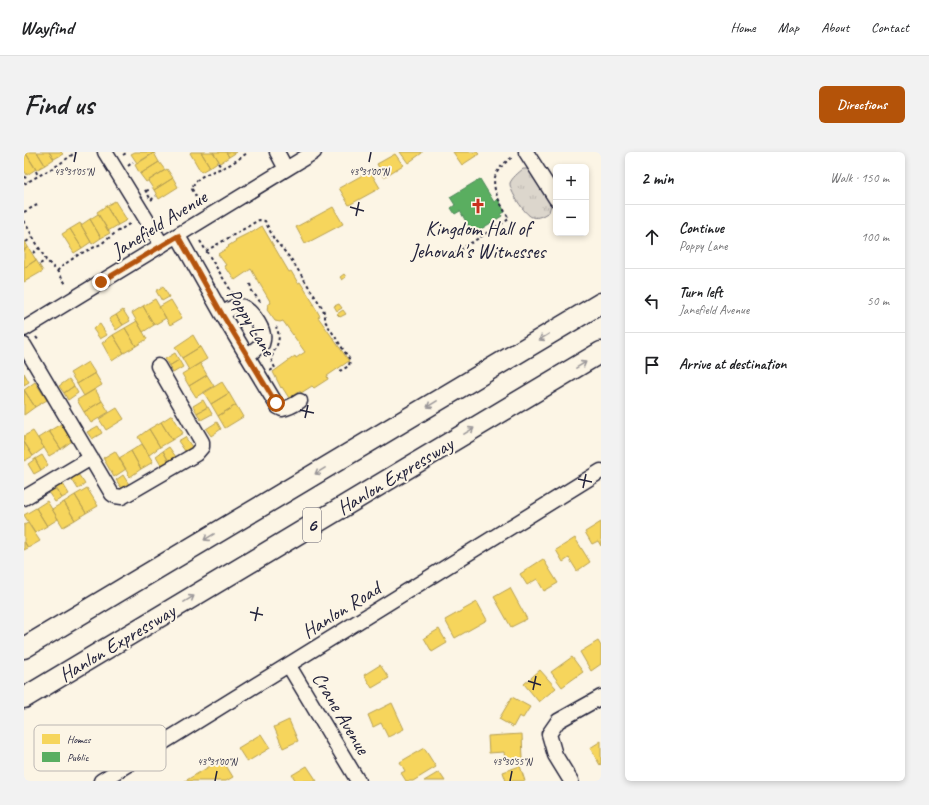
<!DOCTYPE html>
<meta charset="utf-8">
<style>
:root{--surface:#fff;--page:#f2f2f2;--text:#202124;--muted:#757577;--line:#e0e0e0;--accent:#b45309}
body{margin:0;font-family:Caveat,sans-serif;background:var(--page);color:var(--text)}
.controls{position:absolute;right:12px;top:12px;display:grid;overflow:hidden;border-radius:6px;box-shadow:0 2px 6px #0003}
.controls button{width:36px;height:36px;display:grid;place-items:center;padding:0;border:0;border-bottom:1px solid var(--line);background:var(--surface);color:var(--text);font:20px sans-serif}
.stop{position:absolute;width:12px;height:12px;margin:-9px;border:3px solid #b45309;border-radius:50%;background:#fff}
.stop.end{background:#b45309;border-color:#fff;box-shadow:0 1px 4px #0008}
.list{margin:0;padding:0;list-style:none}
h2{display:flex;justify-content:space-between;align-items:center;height:52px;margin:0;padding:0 16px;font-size:17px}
h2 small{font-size:13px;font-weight:400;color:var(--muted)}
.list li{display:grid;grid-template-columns:26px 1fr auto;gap:12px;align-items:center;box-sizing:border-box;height:64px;padding:0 16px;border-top:1px solid var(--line)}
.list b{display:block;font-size:15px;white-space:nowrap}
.list p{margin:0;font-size:13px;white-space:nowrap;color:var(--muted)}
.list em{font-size:13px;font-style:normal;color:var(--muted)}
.icon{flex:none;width:22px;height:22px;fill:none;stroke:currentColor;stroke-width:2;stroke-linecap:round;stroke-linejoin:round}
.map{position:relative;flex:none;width:577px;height:629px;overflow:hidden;border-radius:6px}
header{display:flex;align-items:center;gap:24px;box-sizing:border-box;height:56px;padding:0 20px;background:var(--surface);border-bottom:1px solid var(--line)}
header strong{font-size:19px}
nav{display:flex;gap:22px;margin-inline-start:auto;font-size:14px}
.intro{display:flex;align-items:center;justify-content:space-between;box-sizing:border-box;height:96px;padding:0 24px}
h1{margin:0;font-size:28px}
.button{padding:10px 18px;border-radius:6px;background:var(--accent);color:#fff;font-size:14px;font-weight:700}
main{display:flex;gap:24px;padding:0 24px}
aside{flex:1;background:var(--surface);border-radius:6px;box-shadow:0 2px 6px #0003}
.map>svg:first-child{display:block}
.grass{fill:url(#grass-tufts);stroke:#7f7c84}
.homes{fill:#f6d55c;stroke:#b69f52}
.public{fill:#5aae61;stroke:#498456}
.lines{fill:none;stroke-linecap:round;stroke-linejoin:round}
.minor-casing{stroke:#22223b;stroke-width:17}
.highway-casing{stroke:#22223b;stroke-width:23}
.path{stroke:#22223b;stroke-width:2;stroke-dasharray:3 3;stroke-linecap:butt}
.minor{stroke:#fcf5e5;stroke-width:14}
.highway{stroke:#fcf5e5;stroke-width:20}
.oneway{stroke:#9a9698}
.route{stroke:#b45309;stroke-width:5}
.ticks{fill:none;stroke:#22223b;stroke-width:1.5}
.labels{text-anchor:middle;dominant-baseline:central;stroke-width:4;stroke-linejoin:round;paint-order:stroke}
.shield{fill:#fcf5e5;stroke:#63616e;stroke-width:1}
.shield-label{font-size:19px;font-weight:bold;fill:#22223b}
.street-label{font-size:20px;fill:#22223b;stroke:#fcf5e5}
.poi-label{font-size:20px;fill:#22223b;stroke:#fcf5e5}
.key{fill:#fcf5e5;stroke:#bbb6b2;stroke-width:1}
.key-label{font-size:11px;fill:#22223b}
.ticks-label{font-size:10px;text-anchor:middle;fill:#22223b;stroke:#fcf5e5;stroke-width:4;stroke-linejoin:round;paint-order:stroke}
</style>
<header>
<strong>Wayfind</strong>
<nav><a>Home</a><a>Map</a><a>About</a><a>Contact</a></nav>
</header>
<div class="intro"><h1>Find us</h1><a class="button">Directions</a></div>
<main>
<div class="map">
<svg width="577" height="629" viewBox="0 0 577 629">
<defs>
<pattern id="grass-tufts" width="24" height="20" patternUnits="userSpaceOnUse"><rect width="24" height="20" fill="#dcd6cc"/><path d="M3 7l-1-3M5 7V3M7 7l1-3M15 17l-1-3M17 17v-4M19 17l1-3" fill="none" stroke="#bcb7b0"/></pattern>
</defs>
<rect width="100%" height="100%" fill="#fcf5e5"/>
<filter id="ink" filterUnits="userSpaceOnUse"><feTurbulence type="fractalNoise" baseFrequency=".025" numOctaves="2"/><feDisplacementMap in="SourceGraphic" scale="8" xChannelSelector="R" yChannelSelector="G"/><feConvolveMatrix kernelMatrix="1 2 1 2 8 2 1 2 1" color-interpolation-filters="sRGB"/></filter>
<g filter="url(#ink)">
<path class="grass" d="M499,17H503L506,19L527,53L525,60C520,63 514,67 508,65C501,63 485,38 486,31C488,26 494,21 499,17Z"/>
<path class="homes" d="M0,0H1L12,17L3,23L0,18Z
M1,0H13L21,13L12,18Z
M13,0H25L30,7L21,13Z
M25,0H37L39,2L30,7Z
M111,0H131L113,11L107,2Z
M167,0H177L186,15L177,20L166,1Z
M177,0H189L195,9L186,15Z
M189,0H202L205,5L196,11Z
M202,0H213L205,5Z
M376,0H398V1L384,11Z
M429,0H453L455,2L438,13Z
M130,1L135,10L116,22L111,13Z
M371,2L379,13L360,25L353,12Z
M135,10L141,18L122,30L116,22Z
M143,17L149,26L130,38L124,29Z
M346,19L356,36L325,53L315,36Z
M149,26L154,35L135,47L130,38Z
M91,49L103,68L94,73L82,54Z
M82,54L94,73L84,79L73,60Z
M309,55L319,72L281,92L272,75Z
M74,62L86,81L77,86L66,67Z
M66,67L77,86L68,92L57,73Z
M56,71L67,90L58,96L46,77Z
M238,74L265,120L267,119L274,131L276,130L290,152H289L296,164L294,165L325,209L303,224L304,227L290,236L288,234L277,241L276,239L265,246L258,235L257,236L249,220L271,204L272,206L281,200L259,169L256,170L251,169L243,158L244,152L247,151L227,117L211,128L205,119L204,120L200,114L202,113L194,102L205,95L204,94L212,89L211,88L227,80V81Z
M46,77L58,96L50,101L38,82Z
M0,88L4,95L0,98Z
M4,95L12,108L0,116V98Z
M12,108L19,119L0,130V116Z
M320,122L322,125L318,128L316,125Z
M139,134L145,145L138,149L132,139Z
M131,147L142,166L130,173L119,154Z
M147,148L158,166L146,173L135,155Z
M315,152L318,156L313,159L310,154Z
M119,154L130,173L119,180L108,161Z
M99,158L106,169L99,173L92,163Z
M319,158L322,162L316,165L313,162Z
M92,163L99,173L92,178L85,167Z
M113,169L123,187L112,194L101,176Z
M76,172L83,183L76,187L69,177Z
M101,176L112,194L100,201L89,183Z
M89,183L100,201L88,209L78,191Z
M169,183L176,195L158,206L151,195Z
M176,195L183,207L165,218L158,206Z
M151,201L155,208L145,214L141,207Z
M155,208L159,215L149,221L145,214Z
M64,210L71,221L53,232L46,221Z
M176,211L183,223L165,234L158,222Z
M0,221L5,230L0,233Z
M71,221L78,233L60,244L53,232Z
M183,223L190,234L172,245L165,234Z
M45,227L50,234L40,241L35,234Z
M11,230L23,248L11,255L0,238Z
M198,230L205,241L187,252L180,241Z
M50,234L54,241L44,248L40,241Z
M71,237L78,249L60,260L53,248Z
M0,238L11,255L0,263Z
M205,241L212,253L194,264L187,252Z
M179,248L183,255L173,261L169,254Z
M78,249L85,260L67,271L60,260Z
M212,253L219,265L201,276L194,264Z
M184,255L188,262L177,268L173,261Z
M93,256L100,267L82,278L75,267Z
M148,263L159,281L148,288L137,270Z
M137,270L148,288L136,295L125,277Z
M193,270L197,277L187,284L182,277Z
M37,272L48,289L37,297L25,279Z
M74,274L78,281L68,287L63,280Z
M125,277L136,295L125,303L114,285Z
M9,279L20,296L9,304L0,290V284Z
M25,279L37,297L25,304L14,286Z
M161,285L168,295L161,299L154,289Z
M0,290L9,304L0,309Z
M118,292L129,310L117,317L107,299Z
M145,295L152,305L145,309L139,299Z
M91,299L102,317L90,325L79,306Z
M107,299L117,317L106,325L95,306Z
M139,299L145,310L138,314L132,304Z
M18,303L24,313L17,318L11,307Z
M11,307L17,318L10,322L4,312Z
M54,322L61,332L54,337L47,326Z
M99,323L106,334L99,338L92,328Z
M39,332L45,342L38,346L32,336Z
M31,336L38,346L31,350L24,340Z
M63,336L74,354L62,361L51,343Z
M51,343L62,361L51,368L40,350Z
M23,349L34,367L23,374L12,356Z
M40,350L51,368L39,375L28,357Z
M12,356L23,374L11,381L0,363Z
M577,370V394L574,389L568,392L561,380Z
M4,371L16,389L4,396L0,389V373Z
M551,386L566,410L553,419L545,406L539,410L532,398Z
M0,389L4,396L0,398Z
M519,407L534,431L520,439L513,427L503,433L496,422Z
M486,436L503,467L487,475L470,445Z
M453,450L463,468L431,486L421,468Z
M415,477L423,491L408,500L400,486Z
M574,489L577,494V512L567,519L556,500Z
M548,505L559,520L538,535L527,520Z
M356,513L365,526L348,536L340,523Z
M516,518L532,536L515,550L500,532Z
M488,545L506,555L499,566L495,564L489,575L475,567Z
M368,551L380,577L364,585L357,571L349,575L344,563Z
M265,568L274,589L259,596L250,575Z
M237,582L246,596L223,610L214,596Z
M498,582L499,607L481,608L480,600L465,601L464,584Z
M577,589V612L576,613L566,596Z
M400,596L412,615L389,629H382L377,621L381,619L376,610Z
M198,607L209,625L202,629H161Z
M283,614L293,629H272L268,623Z
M496,614L501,629H482L479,620Z
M415,620L421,629H400Z"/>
<path class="public" d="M456,27L470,50L474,47L481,60L477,62L478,64L449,82L436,59L431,62L427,56L431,53L426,45Z"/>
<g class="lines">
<defs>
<path id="minor" d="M81,0L138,93
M253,0L262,17
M502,0L532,47
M154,84L198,162L254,255L258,257C265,256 270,253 276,249
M198,162C203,159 209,154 215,154C225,154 238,174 239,183C240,186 239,189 238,192L223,204
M0,177L290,0
M0,193L88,342L91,344L98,345L172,302L178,295V290L134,214
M0,346L67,306
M265,514L334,629
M77,629L577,319
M547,629L531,603L525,582L534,569L577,545"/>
<path id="highway" d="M0,496L577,151
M0,546L577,200"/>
</defs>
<use href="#minor" class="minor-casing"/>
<use href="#highway" class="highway-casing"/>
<path class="path" d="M99,3L104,0
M194,11L198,16
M104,14L109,10
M12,19L14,24
M0,24L4,29
M0,32L34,13L52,0
M121,38L126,46
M122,39L127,37
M127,48L132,44
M175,50L168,37C171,22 194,19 205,13C212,9 218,5 224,0
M0,60L13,53
M0,69L22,108L33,119L42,132
M176,89L209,142
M2,90L9,85
M182,99L235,68L241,69L250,87L267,107L299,157L301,163V169L326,208L325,214L316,219
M9,101L15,96
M431,101L485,67C470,39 459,25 490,4
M16,112L22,108
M33,119L41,112L54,103L77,92L90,82L108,70
M226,132L228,139L237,151
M12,185L15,189
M246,219L251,216L247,207C251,194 259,189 252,175"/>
<use href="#minor" class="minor"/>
<use href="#highway" class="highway"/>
</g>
<defs><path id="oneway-shaft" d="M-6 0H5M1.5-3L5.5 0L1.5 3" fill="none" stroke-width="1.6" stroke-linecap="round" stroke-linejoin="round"/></defs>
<g class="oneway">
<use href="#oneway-shaft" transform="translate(520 185) rotate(149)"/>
<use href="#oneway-shaft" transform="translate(557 213) rotate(-31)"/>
<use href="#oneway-shaft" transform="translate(408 252) rotate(149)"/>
<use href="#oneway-shaft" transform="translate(445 279) rotate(-31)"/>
<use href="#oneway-shaft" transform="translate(296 319) rotate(149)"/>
<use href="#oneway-shaft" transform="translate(185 385) rotate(149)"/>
<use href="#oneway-shaft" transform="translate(165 447) rotate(-31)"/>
</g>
</g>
<g class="lines" filter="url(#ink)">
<path class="route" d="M77,130L154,84L198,162L252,251"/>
</g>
<path class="ticks" d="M50,10L52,0M345,10L347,0M326,55L340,59M332,64L335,50M276,258L290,261M281,266L284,253M554,327L568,330M559,336L562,322M226,460L239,463M231,469L234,455M504,529L517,533M509,538L512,524M191,629L193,619M486,629L488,619"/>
<defs>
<symbol id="church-bare" viewBox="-9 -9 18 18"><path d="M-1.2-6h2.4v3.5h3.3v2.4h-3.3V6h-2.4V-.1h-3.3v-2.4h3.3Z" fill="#c8321e" stroke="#fcf5e5" stroke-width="2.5" paint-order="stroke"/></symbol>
</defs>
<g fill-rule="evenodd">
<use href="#church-bare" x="443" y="43" width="22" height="22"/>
</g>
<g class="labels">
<rect class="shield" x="279" y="356" width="18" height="34" rx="3"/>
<g class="shield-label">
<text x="288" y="373">6</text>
</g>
<g class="street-label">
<text transform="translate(135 72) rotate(-32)">Janefield Avenue</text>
<text transform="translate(227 170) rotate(59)">Poppy Lane</text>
<text transform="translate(371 324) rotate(-31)">Hanlon Expressway</text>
<text transform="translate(317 458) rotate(-32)">Hanlon Road</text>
<text transform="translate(93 491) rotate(-31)">Hanlon Expressway</text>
<text transform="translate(317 561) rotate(59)">Crane Avenue</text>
</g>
<g class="poi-label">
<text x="454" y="76">Kingdom Hall of<tspan x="454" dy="23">Jehovah's Witnesses</tspan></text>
</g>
</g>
<rect x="10" y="573" width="132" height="46" rx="6" class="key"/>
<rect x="18" y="582" width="18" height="10" fill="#f6d55c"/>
<rect x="18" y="600" width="18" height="10" fill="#5aae61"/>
<g class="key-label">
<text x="43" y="591">Homes</text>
<text x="43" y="609">Public</text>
</g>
<g class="ticks-label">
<text x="50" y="23">43°31'05"N</text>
<text x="345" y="23">43°31'00"N</text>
<text x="193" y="613">43°31'00"N</text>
<text x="488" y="613">43°30'55"N</text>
</g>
</svg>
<div class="controls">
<button>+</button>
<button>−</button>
</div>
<div class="stop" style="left:252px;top:251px"></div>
<div class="stop end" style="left:77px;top:130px"></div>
</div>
<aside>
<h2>2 min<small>Walk · 150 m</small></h2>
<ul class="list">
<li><svg class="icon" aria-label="ahead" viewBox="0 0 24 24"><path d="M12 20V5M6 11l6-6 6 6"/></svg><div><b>Continue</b><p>Poppy Lane</p></div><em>100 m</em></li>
<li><svg class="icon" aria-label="left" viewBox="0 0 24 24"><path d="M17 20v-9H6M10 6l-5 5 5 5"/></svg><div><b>Turn left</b><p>Janefield Avenue</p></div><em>50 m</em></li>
<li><svg class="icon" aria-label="arrive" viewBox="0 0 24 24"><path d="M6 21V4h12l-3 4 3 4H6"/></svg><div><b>Arrive at destination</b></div></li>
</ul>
</aside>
</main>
